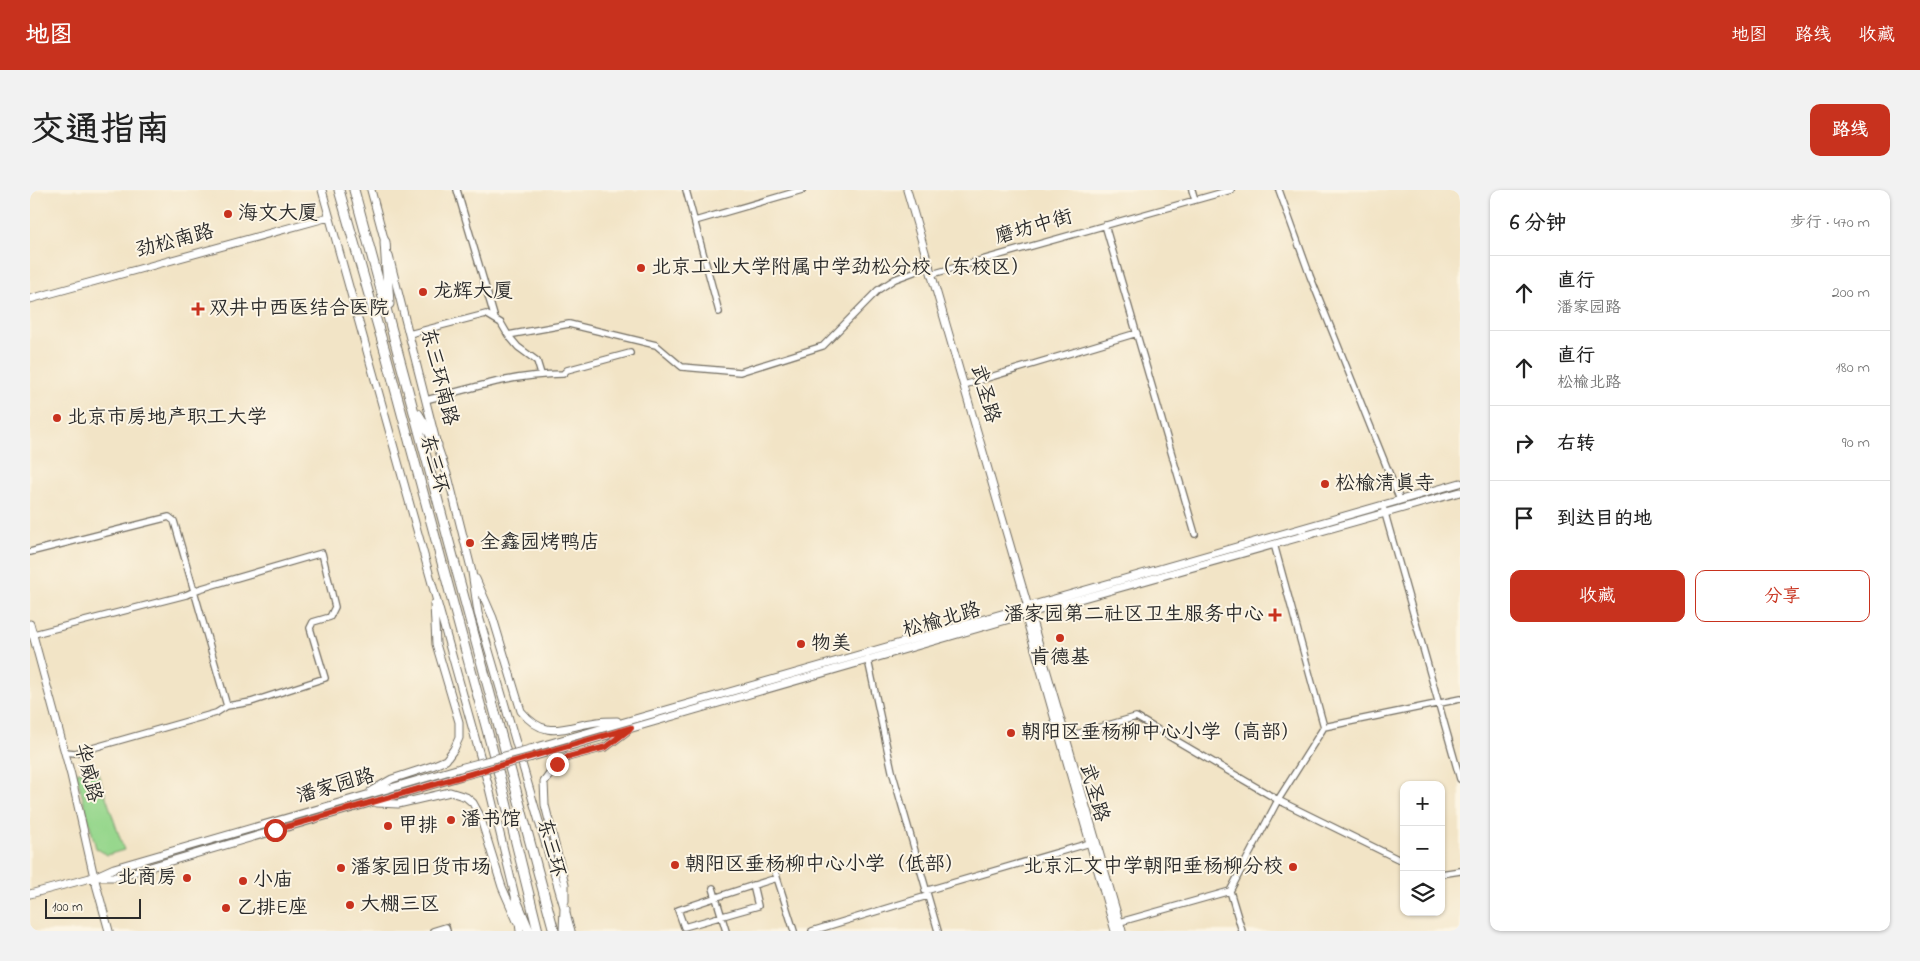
<!DOCTYPE html>
<html lang="zh">
<meta charset="utf-8">
<style>
:root{--surface:#fff;--page:#f2f2f2;--text:#222;--muted:#767676;--line:#e0e0e0;--accent:#c8321e}
body{margin:0;font-family:"Indie Flower","LXGW WenKai TC",sans-serif;background:var(--page);color:var(--text)}
.controls{position:absolute;right:15px;bottom:15px;display:grid;overflow:hidden;border-radius:10px;box-shadow:0 1px 4px #0004}
.controls button{width:45px;height:45px;display:grid;place-items:center;padding:0;border:0;border-bottom:1px solid var(--line);background:var(--surface);color:var(--text);font:25px sans-serif}
.scale{position:absolute;left:15px;bottom:12px;width:96px;box-sizing:border-box;padding-left:5px;border:2px solid #2b2b2b;border-top:0;font-size:14px;line-height:18px;white-space:nowrap;color:#2b2b2b;-webkit-text-stroke:4px #fcf5e5;paint-order:stroke}
.stop{position:absolute;width:15px;height:15px;margin:-11px;border:4px solid #c8321e;border-radius:50%;background:#fff}
.stop.end{background:#c8321e;border-color:#fff;box-shadow:0 1px 5px #0008}
.list{margin:0;padding:0;list-style:none}
h2{display:flex;justify-content:space-between;align-items:center;height:65px;margin:0;padding:0 20px;font-size:21px}
h2 small{font-size:16px;font-weight:400;color:var(--muted)}
.list li{display:grid;grid-template-columns:32px 1fr auto;gap:15px;align-items:center;box-sizing:border-box;height:75px;padding:0 20px;border-top:1px solid var(--line)}
.list b{display:block;font-size:19px;white-space:nowrap}
.list p{margin:0;font-size:16px;white-space:nowrap;color:var(--muted)}
.list em{font-size:16px;font-style:normal;color:var(--muted)}
.actions{display:flex;gap:10px;padding:15px 20px}
.actions a{flex:1;padding:11px 0;border:1px solid var(--accent);border-radius:10px;text-align:center;font-size:18px;color:var(--accent)}
.actions .main{background:var(--accent);color:#fff}
.icon{flex:none;width:28px;height:28px;fill:none;stroke:currentColor;stroke-width:2;stroke-linecap:round;stroke-linejoin:round}
.map{position:relative;flex:none;width:1430px;height:741px;overflow:hidden;border-radius:10px}
header{display:flex;align-items:center;gap:30px;box-sizing:border-box;height:70px;padding:0 25px;background:var(--accent);color:#fff}
header strong{font-size:24px}
nav{display:flex;gap:28px;margin-inline-start:auto;font-size:18px}
.intro{display:flex;align-items:center;justify-content:space-between;box-sizing:border-box;height:120px;padding:0 30px}
h1{margin:0;font-size:35px}
.button{padding:12px 22px;border-radius:10px;background:var(--accent);color:#fff;font-size:18px;font-weight:700}
main{display:flex;gap:30px;padding:0 30px}
aside{flex:1;background:var(--surface);border-radius:10px;box-shadow:0 1px 4px #0004}
.map>svg:first-child{display:block}
.green{fill:#97d78d;stroke:#61815c}
.lines{fill:none;stroke-linecap:round;stroke-linejoin:round}
.minor-casing{stroke:#716c61;stroke-width:8}
.tertiary-casing{stroke:#716c61;stroke-width:9}
.trunk-casing{stroke:#716c61;stroke-width:11}
.minor{stroke:#fff;stroke-width:5.5}
.tertiary{stroke:#fff;stroke-width:7}
.trunk{stroke:#fff;stroke-width:9}
.tertiary-bridge-casing{stroke:#716c61;stroke-width:9;stroke-linecap:butt}
.tertiary-bridge{stroke:#fff;stroke-width:7}
.route{stroke:#c8321e;stroke-width:6}
.poi-dot{fill:#c8321e;stroke:#fcf5e5;stroke-width:2}
.labels{text-anchor:middle;dominant-baseline:central;stroke-width:4;stroke-linejoin:round;paint-order:stroke}
.poi-label{font-size:20px;fill:#2b2b2b;stroke:#fcf5e5;text-anchor:start}
.street-label{font-size:20px;fill:#2b2b2b;stroke:#fcf5e5}
</style>
<header>
<strong>地图</strong>
<nav><a>地图</a><a>路线</a><a>收藏</a></nav>
</header>
<div class="intro"><h1>交通指南</h1><a class="button">路线</a></div>
<main>
<div class="map">
<svg width="1430" height="741" viewBox="0 0 1430 741">
<rect width="100%" height="100%" fill="#fcf5e5"/>
<filter id="ink" filterUnits="userSpaceOnUse"><feTurbulence type="fractalNoise" baseFrequency=".02" numOctaves="2"/><feDisplacementMap in="SourceGraphic" scale="10" xChannelSelector="R" yChannelSelector="G"/><feConvolveMatrix kernelMatrix="1 2 1 2 8 2 1 2 1" color-interpolation-filters="sRGB"/></filter>
<filter id="wash" filterUnits="userSpaceOnUse"><feTurbulence type="fractalNoise" baseFrequency=".0096" numOctaves="4" result="noise"/><feDisplacementMap in="SourceGraphic" scale="20" xChannelSelector="R" yChannelSelector="G"/><feGaussianBlur stdDeviation="1.12" result="paint"/><feColorMatrix in="noise" values="0 0 0 0 0 0 0 0 0 0 0 0 0 0 0 0 0 1.4 0 .05"/><feComposite in="paint" operator="in"/></filter>
<g filter="url(#wash)">
<rect width="100%" height="100%" fill="#f2e4c6"/>
<path class="green" d="M66,577L94,660L77,665L66,658L46,583Z"/>
</g>
<g filter="url(#ink)">
<g class="lines">
<defs>
<path id="minor" d="M427,0L465,129
M656,0L689,122
M1162,0L1165,10
M1249,0L1280,86L1370,310
M665,31L772,0
M1075,35L1165,344
M902,84L1201,0
M379,144L456,124L471,133L478,145L539,134L626,155L652,177L710,182L793,156L848,100L865,89L900,76
M478,145L488,157L507,171L511,184
M934,195L1107,143
M396,210C441,198 486,184 533,184L537,180L600,163
M1354,320L1430,589
M0,362L139,327L144,331L197,516
M0,445L156,405L169,399L292,363L305,417L300,427L283,432L280,438L295,488L221,512L197,516L186,523L45,563L35,562
M838,470L862,581L908,741
M1294,537L1430,509
M1036,547L1106,527L1248,610L1374,672
M742,672L764,741
M1411,684L1430,681
M723,695L728,716L654,737L648,720C681,709 714,698 747,688
M683,698L696,741
M895,701L1060,653
M1200,701L1212,741
M1090,732L1200,701L1248,610L1294,537L1244,354
M403,741L416,737L417,741
M782,741L897,706"/>
<path id="tertiary" d="M292,0L458,594L486,710L490,741
M341,0L356,56
M877,0L1092,741
M359,66L407,255L419,290L442,382L448,423L541,741
M0,109L299,27
M446,389L463,428L491,521C516,552 535,536 567,532C574,531 581,531 587,531
M996,422L995,424L1085,741
M0,434L41,585L64,687L79,741
M500,559L1430,293
M502,567L1000,423L1430,302
M341,601L362,589L402,576L416,570L424,559L429,548V532L406,454L404,414
M347,613L368,614L420,602L436,607L443,613L450,626L472,697L487,731
M67,687H86L432,586
M0,704L64,687L84,678L430,578
M535,711V694L515,615L514,592L527,574L538,567L576,557L596,542"/>
<path id="trunk" d="M309,0L355,161L470,588L508,741
M324,0L524,741
M355,52L359,114
M388,224L407,255
M486,710L499,741
M534,741L535,719"/>
</defs>
<use href="#minor" class="minor-casing"/>
<use href="#tertiary" class="tertiary-casing"/>
<use href="#trunk" class="trunk-casing"/>
<use href="#minor" class="minor"/>
<use href="#tertiary" class="tertiary"/>
<use href="#trunk" class="trunk"/>
<defs>
<path id="tertiary-bridge" d="M430,578L500,559
M432,586L502,567"/>
</defs>
<use href="#tertiary-bridge" class="tertiary-bridge-casing"/>
<use href="#tertiary-bridge" class="tertiary-bridge"/>
</g>
</g>
<g class="lines" filter="url(#ink)">
<path class="route" d="M245,640L601,538L576,557L538,567L527,574"/>
</g>
<g class="poi-dot">
<circle cx="198" cy="24" r="5"/>
<circle cx="611" cy="78" r="5"/>
<circle cx="393" cy="102" r="5"/>
<path d="M165.5 111.5h5v5h5v5h-5v5h-5v-5h-5v-5h5z"/>
<circle cx="27" cy="228" r="5"/>
<circle cx="1295" cy="294" r="5"/>
<circle cx="440" cy="353" r="5"/>
<path d="M1242.5 417.5h5v5h5v5h-5v5h-5v-5h-5v-5h5z"/>
<circle cx="1030" cy="448" r="5"/>
<circle cx="771" cy="454" r="5"/>
<circle cx="981" cy="543" r="5"/>
<circle cx="421" cy="630" r="5"/>
<circle cx="358" cy="636" r="5"/>
<circle cx="645" cy="675" r="5"/>
<circle cx="1263" cy="677" r="5"/>
<circle cx="311" cy="678" r="5"/>
<circle cx="157" cy="688" r="5"/>
<circle cx="213" cy="691" r="5"/>
<circle cx="320" cy="715" r="5"/>
<circle cx="196" cy="718" r="5"/>
</g>
<g class="labels">
<g class="poi-label">
<text x="208" y="24">海文大厦</text>
<text x="621" y="78">北京工业大学附属中学劲松分校（东校区）</text>
<text x="403" y="102">龙辉大厦</text>
<text x="179" y="119">双井中西医结合医院</text>
<text x="37" y="228">北京市房地产职工大学</text>
<text x="1305" y="294">松榆清真寺</text>
<text x="450" y="353">全鑫园烤鸭店</text>
<text x="1234" y="425" text-anchor="end">潘家园第二社区卫生服务中心</text>
<text x="781" y="454">物美</text>
<text x="1030" y="468" text-anchor="middle">肯德基</text>
<text x="991" y="543">朝阳区垂杨柳中心小学（高部）</text>
<text x="431" y="630">潘书馆</text>
<text x="368" y="636">甲排</text>
<text x="655" y="675">朝阳区垂杨柳中心小学（低部）</text>
<text x="1253" y="677" text-anchor="end">北京汇文中学朝阳垂杨柳分校</text>
<text x="321" y="678">潘家园旧货市场</text>
<text x="147" y="688" text-anchor="end">北商房</text>
<text x="223" y="691">小庙</text>
<text x="330" y="715">大棚三区</text>
<text x="206" y="718">乙排E座</text>
</g>
<g class="street-label">
<text transform="translate(1004 38) rotate(-16)">磨坊中街</text>
<text transform="translate(145 52) rotate(-15)">劲松南路</text>
<text transform="translate(408 187) rotate(76)">东三环南路</text>
<text transform="translate(954 204) rotate(74)">武圣路</text>
<text transform="translate(403 274) rotate(75)">东三环</text>
<text transform="translate(912 431) rotate(-16)">松榆北路</text>
<text transform="translate(57 583) rotate(76)">华威路</text>
<text transform="translate(306 597) rotate(-16)">潘家园路</text>
<text transform="translate(1063 603) rotate(74)">武圣路</text>
<text transform="translate(520 658) rotate(75)">东三环</text>
</g>
</g>
</svg>
<div class="controls">
<button>+</button>
<button>−</button>
<button><svg class="icon" aria-label="layers" viewBox="0 0 24 24"><path d="M12 4l9 5-9 5-9-5zM3 14l9 5 9-5"/></svg></button>
</div>
<div class="scale">100 m</div>
<div class="stop" style="left:245px;top:640px"></div>
<div class="stop end" style="left:527px;top:574px"></div>
</div>
<aside>
<h2>6 分钟<small>步行 · 470 m</small></h2>
<ul class="list">
<li><svg class="icon" aria-label="ahead" viewBox="0 0 24 24"><path d="M12 20V5M6 11l6-6 6 6"/></svg><div><b>直行</b><p>潘家园路</p></div><em>200 m</em></li>
<li><svg class="icon" aria-label="ahead" viewBox="0 0 24 24"><path d="M12 20V5M6 11l6-6 6 6"/></svg><div><b>直行</b><p>松榆北路</p></div><em>180 m</em></li>
<li><svg class="icon" aria-label="right" viewBox="0 0 24 24"><path d="M7 20v-9h11M14 6l5 5-5 5"/></svg><div><b>右转</b></div><em>90 m</em></li>
<li><svg class="icon" aria-label="arrive" viewBox="0 0 24 24"><path d="M6 21V4h12l-3 4 3 4H6"/></svg><div><b>到达目的地</b></div></li>
</ul>
<div class="actions"><a class="main">收藏</a><a>分享</a></div>
</aside>
</main>
